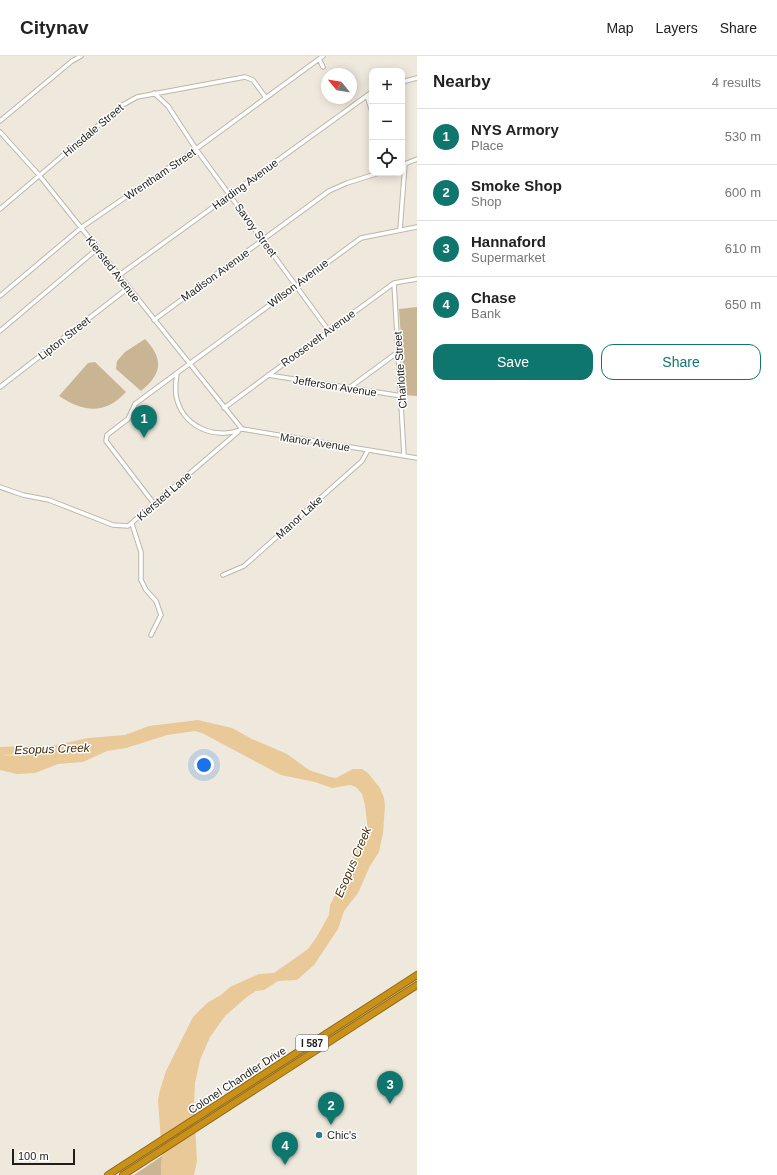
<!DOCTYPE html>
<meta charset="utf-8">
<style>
:root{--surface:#fff;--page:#f2f2f2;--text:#222;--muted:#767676;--line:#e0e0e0;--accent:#0f766e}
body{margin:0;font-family:Helvetica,sans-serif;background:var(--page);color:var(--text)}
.controls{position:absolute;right:12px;top:12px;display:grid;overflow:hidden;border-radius:8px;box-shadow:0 2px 10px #0003}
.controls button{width:36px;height:36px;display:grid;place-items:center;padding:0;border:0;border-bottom:1px solid var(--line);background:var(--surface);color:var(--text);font:20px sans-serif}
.compass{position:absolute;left:321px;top:12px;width:36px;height:36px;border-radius:50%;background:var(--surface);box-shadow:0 2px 10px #0003;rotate:300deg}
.scale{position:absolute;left:12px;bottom:10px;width:63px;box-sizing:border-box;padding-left:4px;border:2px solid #201e19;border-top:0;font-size:11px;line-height:14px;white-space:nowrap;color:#201e19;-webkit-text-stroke:3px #fff;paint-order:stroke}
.you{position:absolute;left:204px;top:709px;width:14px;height:14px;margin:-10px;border:3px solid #fff;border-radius:50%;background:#1a73e8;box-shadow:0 0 0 6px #1a73e833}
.badge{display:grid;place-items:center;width:26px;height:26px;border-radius:50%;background:var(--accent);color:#fff;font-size:13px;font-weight:700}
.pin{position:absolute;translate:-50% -33px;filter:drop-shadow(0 1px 2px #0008)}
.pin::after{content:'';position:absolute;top:21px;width:14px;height:12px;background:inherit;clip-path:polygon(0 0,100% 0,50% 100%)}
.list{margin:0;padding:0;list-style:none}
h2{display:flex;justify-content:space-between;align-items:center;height:52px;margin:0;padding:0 16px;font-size:17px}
h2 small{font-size:13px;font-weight:400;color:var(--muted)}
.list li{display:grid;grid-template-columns:26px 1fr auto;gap:12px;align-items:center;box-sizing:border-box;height:56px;padding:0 16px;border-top:1px solid var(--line)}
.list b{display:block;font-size:15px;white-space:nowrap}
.list p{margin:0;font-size:13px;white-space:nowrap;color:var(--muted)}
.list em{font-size:13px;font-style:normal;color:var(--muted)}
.actions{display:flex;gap:8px;padding:12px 16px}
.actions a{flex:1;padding:9px 0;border:1px solid var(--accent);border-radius:12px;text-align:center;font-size:14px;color:var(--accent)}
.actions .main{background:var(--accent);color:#fff}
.icon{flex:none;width:22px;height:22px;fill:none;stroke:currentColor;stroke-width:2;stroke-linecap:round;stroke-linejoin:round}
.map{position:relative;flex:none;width:417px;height:1119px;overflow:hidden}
header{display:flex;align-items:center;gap:24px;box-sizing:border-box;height:56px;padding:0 20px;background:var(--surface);border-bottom:1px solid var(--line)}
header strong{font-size:19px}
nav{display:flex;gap:22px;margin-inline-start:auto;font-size:14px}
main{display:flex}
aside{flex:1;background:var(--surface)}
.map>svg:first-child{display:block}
.green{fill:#c9b493}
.water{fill:#e8c997}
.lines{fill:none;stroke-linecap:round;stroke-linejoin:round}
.river{stroke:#e8c997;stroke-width:8}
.street-casing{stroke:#bdb6ab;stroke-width:5.5}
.highway-casing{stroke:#8e6919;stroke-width:8}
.street{stroke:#fff;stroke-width:3.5}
.highway{stroke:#ca9119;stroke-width:6}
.poi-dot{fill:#357988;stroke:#fff;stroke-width:1.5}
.labels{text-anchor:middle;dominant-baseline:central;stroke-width:3;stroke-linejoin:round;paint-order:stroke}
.shield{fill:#fff;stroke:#63625e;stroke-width:1}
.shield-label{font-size:10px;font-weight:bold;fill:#201e19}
.street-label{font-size:11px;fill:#201e19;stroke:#fff}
.poi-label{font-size:11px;fill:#201e19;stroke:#fff;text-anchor:start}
.water-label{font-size:12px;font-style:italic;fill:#3e2900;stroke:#fff}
</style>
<header>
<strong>Citynav</strong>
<nav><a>Map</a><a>Layers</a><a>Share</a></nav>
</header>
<main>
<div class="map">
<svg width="417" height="1119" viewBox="0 0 417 1119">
<rect width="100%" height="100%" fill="#efe8dd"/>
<path class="green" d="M417,251V340L405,339L399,253Z
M145,283C164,303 162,318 141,335L116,313L117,305L125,296Z
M95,306L126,336C105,359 83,356 59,340L88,307Z
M162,1100L161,1119H134Z"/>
<path class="water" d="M198,664L232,672L252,683L287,698L309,714L330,721L336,722L353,713H362L368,717L380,732L384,742L385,750L383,777L379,796L370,810L358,837L344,855L338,873L314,909L297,924L278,925L264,934L256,935L248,940L225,960L210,981L200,1004L195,1027L194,1049L197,1105L194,1119H161L162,1100L158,1044L160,1034L166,1015L193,961L207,947L221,939L230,931L259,918L274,917L308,893L316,882L329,859L330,849L350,810L362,796L366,785L368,774L365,749L362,738L356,731L350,729L332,732L315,726L281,719L202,677L195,675L167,679L126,692L107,695L83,706L58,708L35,717L17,718L0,714V699L20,700L52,690L88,682L125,679L149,670Z"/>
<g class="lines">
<path class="river" d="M0,695L55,693
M353,810L371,771"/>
<defs>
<path id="street" d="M319,3L323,11
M402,26L417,22
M154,37L168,50L196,93L329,275
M367,40L372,56
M0,65L72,5L81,0
M0,76L39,119L242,373L417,402
M402,109L417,103
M0,153L121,50L137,41L245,21L253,24L266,42
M400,174L405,108
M118,220L372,36
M394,227L404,400
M0,240L82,171L196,93L323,0
M154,264L329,135L347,127L379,117
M0,275L97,193
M268,319L402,340
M0,331L128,232
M349,332L398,296
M224,352L394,227L417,223
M242,373C215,385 181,370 176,339C175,332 176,324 177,317L361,182L417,171
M0,431L23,439L49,444L113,469L128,470L238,376
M155,449L106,385L107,379L128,363L135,348L177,317
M132,468L141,496V524L146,534L156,545L161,559L151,579
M223,519L244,510L362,405L368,394"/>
<path id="highway" d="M108,1119L417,919
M123,1119L417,929"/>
</defs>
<use href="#street" class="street-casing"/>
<use href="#highway" class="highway-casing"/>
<use href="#street" class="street"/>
<use href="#highway" class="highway"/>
</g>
<circle class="poi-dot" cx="319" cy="1079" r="4"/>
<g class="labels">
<rect class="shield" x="296" y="979" width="32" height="16" rx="3"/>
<g class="shield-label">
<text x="312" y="987">I 587</text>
</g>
<g class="street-label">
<text transform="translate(93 74) rotate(-40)">Hinsdale Street</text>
<text transform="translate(160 118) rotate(-34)">Wrentham Street</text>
<text transform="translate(245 128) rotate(-36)">Harding Avenue</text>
<text transform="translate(256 174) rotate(54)">Savoy Street</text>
<text transform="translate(113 213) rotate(52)">Kiersted Avenue</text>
<text transform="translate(215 219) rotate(-36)">Madison Avenue</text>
<text transform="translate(298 227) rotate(-37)">Wilson Avenue</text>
<text transform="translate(64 282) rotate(-38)">Lipton Street</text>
<text transform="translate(318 282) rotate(-36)">Roosevelt Avenue</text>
<text transform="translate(400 314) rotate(-94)">Charlotte Street</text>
<text transform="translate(335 330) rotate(9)">Jefferson Avenue</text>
<text transform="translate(315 386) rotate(9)">Manor Avenue</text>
<text transform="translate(164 440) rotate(-41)">Kiersted Lane</text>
<text transform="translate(299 461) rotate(-42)">Manor Lake</text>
<text transform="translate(237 1024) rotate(-33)">Colonel Chandler Drive</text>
</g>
<g class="poi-label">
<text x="327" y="1079">Chic's</text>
</g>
<g class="water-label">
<text transform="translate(52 693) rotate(-2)">Esopus Creek</text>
<text transform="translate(353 806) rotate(-67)">Esopus Creek</text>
</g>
</g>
</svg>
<div class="controls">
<button>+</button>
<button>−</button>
<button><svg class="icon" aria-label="locate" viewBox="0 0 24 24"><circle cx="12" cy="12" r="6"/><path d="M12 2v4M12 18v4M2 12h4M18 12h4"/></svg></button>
</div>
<svg class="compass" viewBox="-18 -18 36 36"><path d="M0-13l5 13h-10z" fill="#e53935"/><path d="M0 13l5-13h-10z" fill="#767676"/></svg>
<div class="scale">100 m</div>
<div class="you"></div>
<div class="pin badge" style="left:144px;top:382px">1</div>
<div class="pin badge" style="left:331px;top:1069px">2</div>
<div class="pin badge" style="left:390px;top:1048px">3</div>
<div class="pin badge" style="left:285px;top:1109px">4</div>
</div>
<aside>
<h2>Nearby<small>4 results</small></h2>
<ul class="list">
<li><span class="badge">1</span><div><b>NYS Armory</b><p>Place</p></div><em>530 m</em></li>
<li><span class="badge">2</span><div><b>Smoke Shop</b><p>Shop</p></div><em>600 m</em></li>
<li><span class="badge">3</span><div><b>Hannaford</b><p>Supermarket</p></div><em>610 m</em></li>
<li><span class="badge">4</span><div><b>Chase</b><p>Bank</p></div><em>650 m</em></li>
</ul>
<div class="actions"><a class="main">Save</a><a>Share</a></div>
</aside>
</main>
